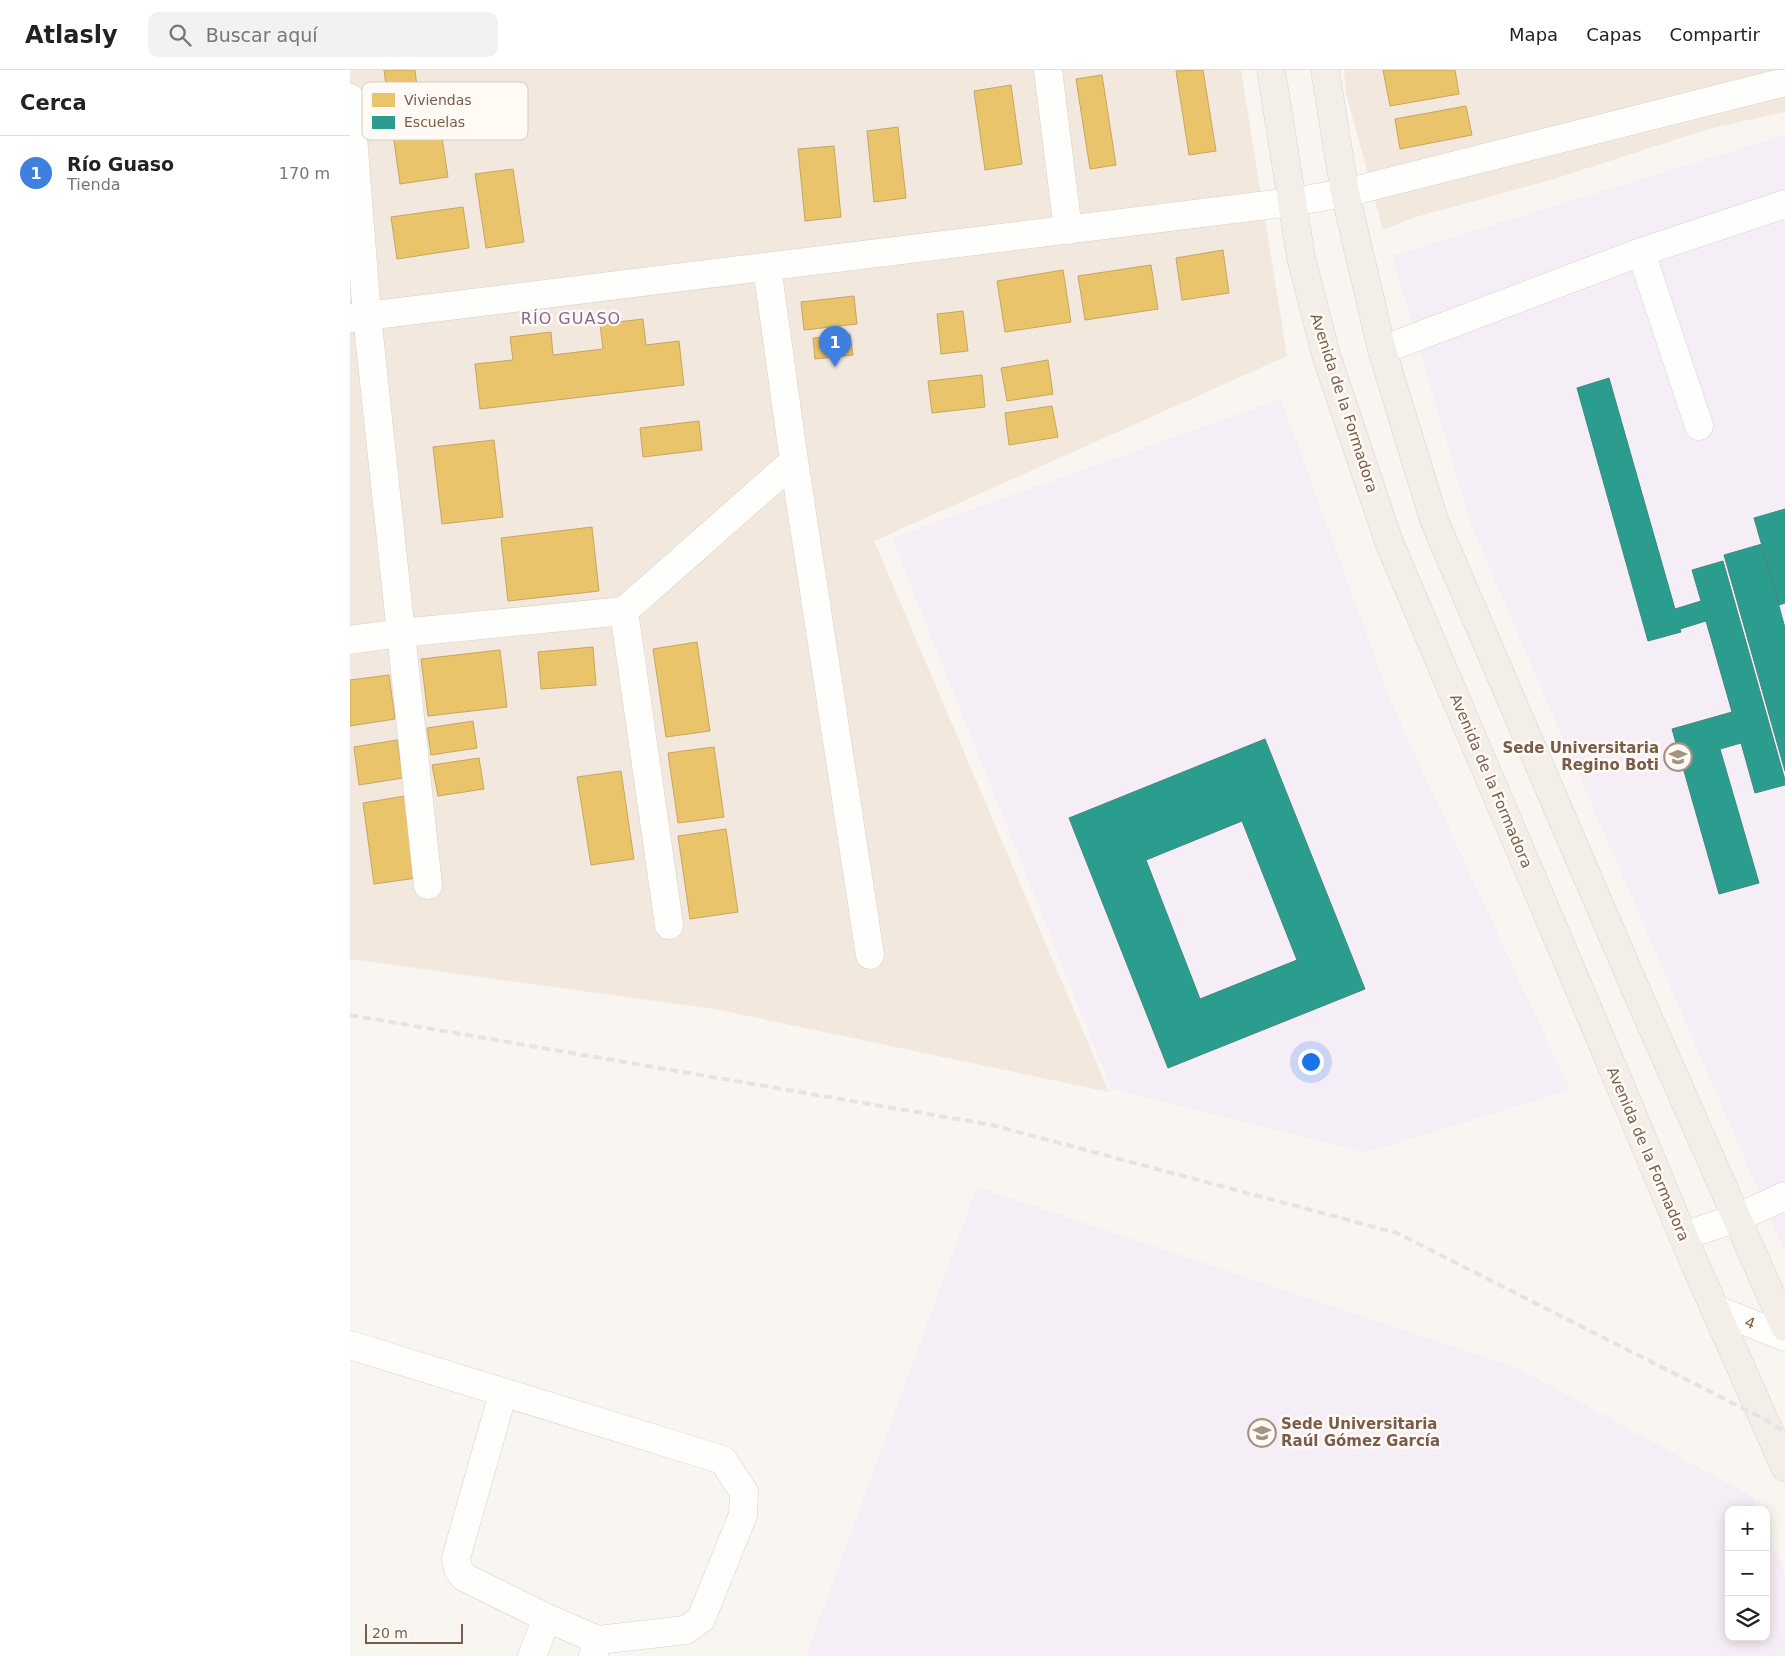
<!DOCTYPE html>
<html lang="es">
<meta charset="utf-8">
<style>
:root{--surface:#fff;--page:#f2f2f2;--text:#222;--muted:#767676;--line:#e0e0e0;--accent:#0b8043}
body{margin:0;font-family:"DejaVu Sans",sans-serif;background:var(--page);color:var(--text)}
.controls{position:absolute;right:15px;bottom:15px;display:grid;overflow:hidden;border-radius:10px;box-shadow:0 2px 12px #0003}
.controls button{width:45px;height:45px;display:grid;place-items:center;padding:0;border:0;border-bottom:1px solid var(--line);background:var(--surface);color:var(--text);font:25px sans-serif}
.scale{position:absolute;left:15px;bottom:12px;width:98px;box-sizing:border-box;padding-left:5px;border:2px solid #7a5c4d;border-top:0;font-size:14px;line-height:18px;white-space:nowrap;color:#7a5c4d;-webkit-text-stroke:4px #fffaf3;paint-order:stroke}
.you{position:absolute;left:960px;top:991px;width:18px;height:18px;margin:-12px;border:4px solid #fff;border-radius:50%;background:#1a73e8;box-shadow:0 0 0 8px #1a73e833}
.badge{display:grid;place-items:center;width:32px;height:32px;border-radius:50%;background:var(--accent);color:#fff;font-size:16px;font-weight:700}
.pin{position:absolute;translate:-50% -41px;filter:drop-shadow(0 1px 2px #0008)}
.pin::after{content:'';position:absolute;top:26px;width:18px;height:15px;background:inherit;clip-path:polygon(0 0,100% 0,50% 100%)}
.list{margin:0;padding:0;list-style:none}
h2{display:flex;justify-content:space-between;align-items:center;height:65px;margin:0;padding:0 20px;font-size:21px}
h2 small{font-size:16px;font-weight:400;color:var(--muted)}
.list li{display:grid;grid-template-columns:32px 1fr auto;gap:15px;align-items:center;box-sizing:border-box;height:75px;padding:0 20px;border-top:1px solid var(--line)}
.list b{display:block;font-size:19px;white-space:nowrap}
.list p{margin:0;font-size:16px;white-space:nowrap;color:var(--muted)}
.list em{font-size:16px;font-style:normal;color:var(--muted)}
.icon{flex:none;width:28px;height:28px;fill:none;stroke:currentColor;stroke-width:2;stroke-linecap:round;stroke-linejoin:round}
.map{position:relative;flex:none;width:1435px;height:1586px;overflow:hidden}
header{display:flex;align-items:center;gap:30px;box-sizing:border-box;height:70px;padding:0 25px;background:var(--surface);border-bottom:1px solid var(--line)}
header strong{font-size:24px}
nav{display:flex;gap:28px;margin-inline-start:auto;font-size:18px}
.search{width:350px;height:45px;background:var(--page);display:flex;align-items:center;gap:12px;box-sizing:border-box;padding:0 18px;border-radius:10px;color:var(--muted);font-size:19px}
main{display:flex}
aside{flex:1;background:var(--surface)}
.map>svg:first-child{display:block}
.residential{fill:#f2e8de}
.education{fill:#f6eef6}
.homes{fill:#e9c46a;stroke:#c8a561}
.schools{fill:#2a9d8f;stroke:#428a7b;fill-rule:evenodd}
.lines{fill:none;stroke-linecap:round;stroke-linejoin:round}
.minor-casing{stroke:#d7d1cb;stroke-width:29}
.major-casing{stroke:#dad1cc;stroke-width:29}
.minor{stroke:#fefefd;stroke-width:28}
.major{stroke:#f3eee8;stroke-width:28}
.rail{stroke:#e6e3e7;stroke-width:4;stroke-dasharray:8 5;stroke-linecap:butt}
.labels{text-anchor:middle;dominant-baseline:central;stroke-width:5;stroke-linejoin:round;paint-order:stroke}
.street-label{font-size:15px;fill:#7a5c4d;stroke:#fffaf3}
.poi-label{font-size:15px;font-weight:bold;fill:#7a5c4d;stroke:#fffaf3;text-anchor:end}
.neighbourhood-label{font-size:16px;letter-spacing:1px;fill:#846695;stroke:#fffaf3}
.key{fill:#fffaf3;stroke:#d7cbc1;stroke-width:1}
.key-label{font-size:14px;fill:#7a5c4d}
</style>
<header>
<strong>Atlasly</strong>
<div class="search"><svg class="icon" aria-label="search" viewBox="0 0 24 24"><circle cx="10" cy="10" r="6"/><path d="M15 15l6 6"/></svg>Buscar aquí</div>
<nav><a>Mapa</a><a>Capas</a><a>Compartir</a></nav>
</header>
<main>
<aside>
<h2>Cerca<small></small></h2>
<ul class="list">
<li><span class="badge" style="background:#3f7fe0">1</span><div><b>Río Guaso</b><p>Tienda</p></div><em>170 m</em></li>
</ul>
</aside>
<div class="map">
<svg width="1435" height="1586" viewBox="0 0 1435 1586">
<rect width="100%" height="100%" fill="#f9f5f0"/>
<path class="residential" d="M0,0H891L937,286L524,471L759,1022L365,939L0,889Z
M994,0H1435V42L1358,59L1204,109L1062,148L1033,160L996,23Z"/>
<path class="education" d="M1435,65V1182L1121,455L1042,186Z
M931,329L1043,637L1220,1020L1014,1083L761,1018L542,468Z
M627,1117L1170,1299L1403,1427L1409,1440H1379V1567H1416V1458L1435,1503V1586H456Z"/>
<path class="homes" d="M34,0H65L67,17L37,22Z
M853,0L866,81L839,85L826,1Z
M1033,0H1105L1109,24L1040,36Z
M752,5L766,95L740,99L726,9Z
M661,15L672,94L635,100L624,21Z
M86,28L98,107L50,114L39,35Z
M1116,36L1122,65L1050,79L1045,49Z
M548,57L556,128L524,132L517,61Z
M484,76L491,147L455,151L448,79Z
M163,99L174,172L136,178L125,104Z
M113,137L119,178L47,189L41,147Z
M873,180L879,223L832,230L826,188Z
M801,195L808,239L735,250L728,206Z
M713,200L721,252L655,262L647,211Z
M504,226L507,254L454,260L451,232Z
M613,241L618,281L591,284L587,244Z
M293,249L296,275L329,271L334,315L130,339L125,294L163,290L160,267L201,262L203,285L253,279L250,254Z
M500,264L503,285L465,289L463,268Z
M698,290L703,324L657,331L651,298Z
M632,305L635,337L582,343L578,311Z
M702,336L708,367L659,375L655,343Z
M349,351L352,380L293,387L290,358Z
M144,370L153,447L92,454L83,377Z
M242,457L249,521L158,531L151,468Z
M347,572L360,661L316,667L303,579Z
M243,577L246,615L191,619L188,582Z
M150,580L157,637L78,646L71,589Z
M39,605L45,649L0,656V610Z
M123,651L127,678L81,685L77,658Z
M47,670L53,708L9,715L4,677Z
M364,677L374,747L328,753L318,683Z
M129,688L134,719L88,726L82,695Z
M271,701L284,789L241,795L227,707Z
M55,726L67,808L24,814L13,733Z
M376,759L388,842L340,849L328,766Z"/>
<path class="schools" d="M1259,308L1325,539L1351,531L1342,500L1373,491L1435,710V715L1405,723L1391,673L1370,679L1409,813L1369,824L1322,659L1382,642L1356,551L1330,559L1331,562L1298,571L1227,318Z
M1435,439V533L1429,535L1404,448Z
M1412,474L1435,558V701L1374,485Z
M915,669L1015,919L818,998L719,748ZM892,751L947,890L850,929L796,790Z"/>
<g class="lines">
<defs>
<path id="minor" d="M698,0L718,160
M0,28L17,246L78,815
M1291,182L1435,134
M417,197L444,391L520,885
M0,248L942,132L995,123L1435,12
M1032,280L1291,182L1349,356
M274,541L319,855
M0,570L51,563L274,541L444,391
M1333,1166L1387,1148L1435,1126
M1365,1239L1435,1267
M0,1275L373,1390L394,1422L393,1445L351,1549L336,1560L248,1570
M153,1323L106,1488L108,1499L114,1507L197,1548L248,1570L243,1586
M182,1586L197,1548"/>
<path id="major" d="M921,0L951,187L976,285L1039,472L1254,977L1344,1192L1435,1397
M975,0L995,123L1032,280L1084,450L1289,927L1435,1257"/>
</defs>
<use href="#minor" class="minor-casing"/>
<use href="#major" class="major-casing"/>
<use href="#minor" class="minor"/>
<use href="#major" class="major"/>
<path class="rail" d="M0,945L642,1055L1047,1163L1414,1349L1435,1362"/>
</g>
<defs>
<symbol id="university-ring" viewBox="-11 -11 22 22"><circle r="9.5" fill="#fffaf3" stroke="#a69286" stroke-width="1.5"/><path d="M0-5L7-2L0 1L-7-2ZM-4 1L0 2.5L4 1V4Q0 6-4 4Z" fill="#a69286"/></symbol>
</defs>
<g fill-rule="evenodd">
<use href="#university-ring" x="1312" y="671" width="32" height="32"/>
<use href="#university-ring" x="896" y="1347" width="32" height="32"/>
</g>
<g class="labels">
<g class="street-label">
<text transform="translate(994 333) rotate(72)">Avenida de la Formadora</text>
<text transform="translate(1141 711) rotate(67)">Avenida de la Formadora</text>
<text transform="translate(1298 1084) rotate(67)">Avenida de la Formadora</text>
<text transform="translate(1400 1253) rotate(21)">4</text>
</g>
<g class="poi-label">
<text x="1309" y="678">Sede Universitaria<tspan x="1309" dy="17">Regino Boti</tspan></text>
<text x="931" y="1354" text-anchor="start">Sede Universitaria<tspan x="931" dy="17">Raúl Gómez García</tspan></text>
</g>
<g class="neighbourhood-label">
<text x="221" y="248">RÍO GUASO</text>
</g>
</g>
<rect x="12" y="12" width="166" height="58" rx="8" class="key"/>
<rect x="22" y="23" width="23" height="14" fill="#e9c46a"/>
<rect x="22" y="46" width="23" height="13" fill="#2a9d8f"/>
<g class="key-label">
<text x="54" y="35">Viviendas</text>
<text x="54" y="57">Escuelas</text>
</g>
</svg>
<div class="controls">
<button>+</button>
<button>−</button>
<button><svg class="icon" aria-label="layers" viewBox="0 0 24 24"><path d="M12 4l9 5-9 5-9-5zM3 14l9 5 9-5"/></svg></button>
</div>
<div class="scale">20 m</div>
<div class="you"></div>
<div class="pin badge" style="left:485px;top:297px;background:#3f7fe0">1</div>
</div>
</main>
